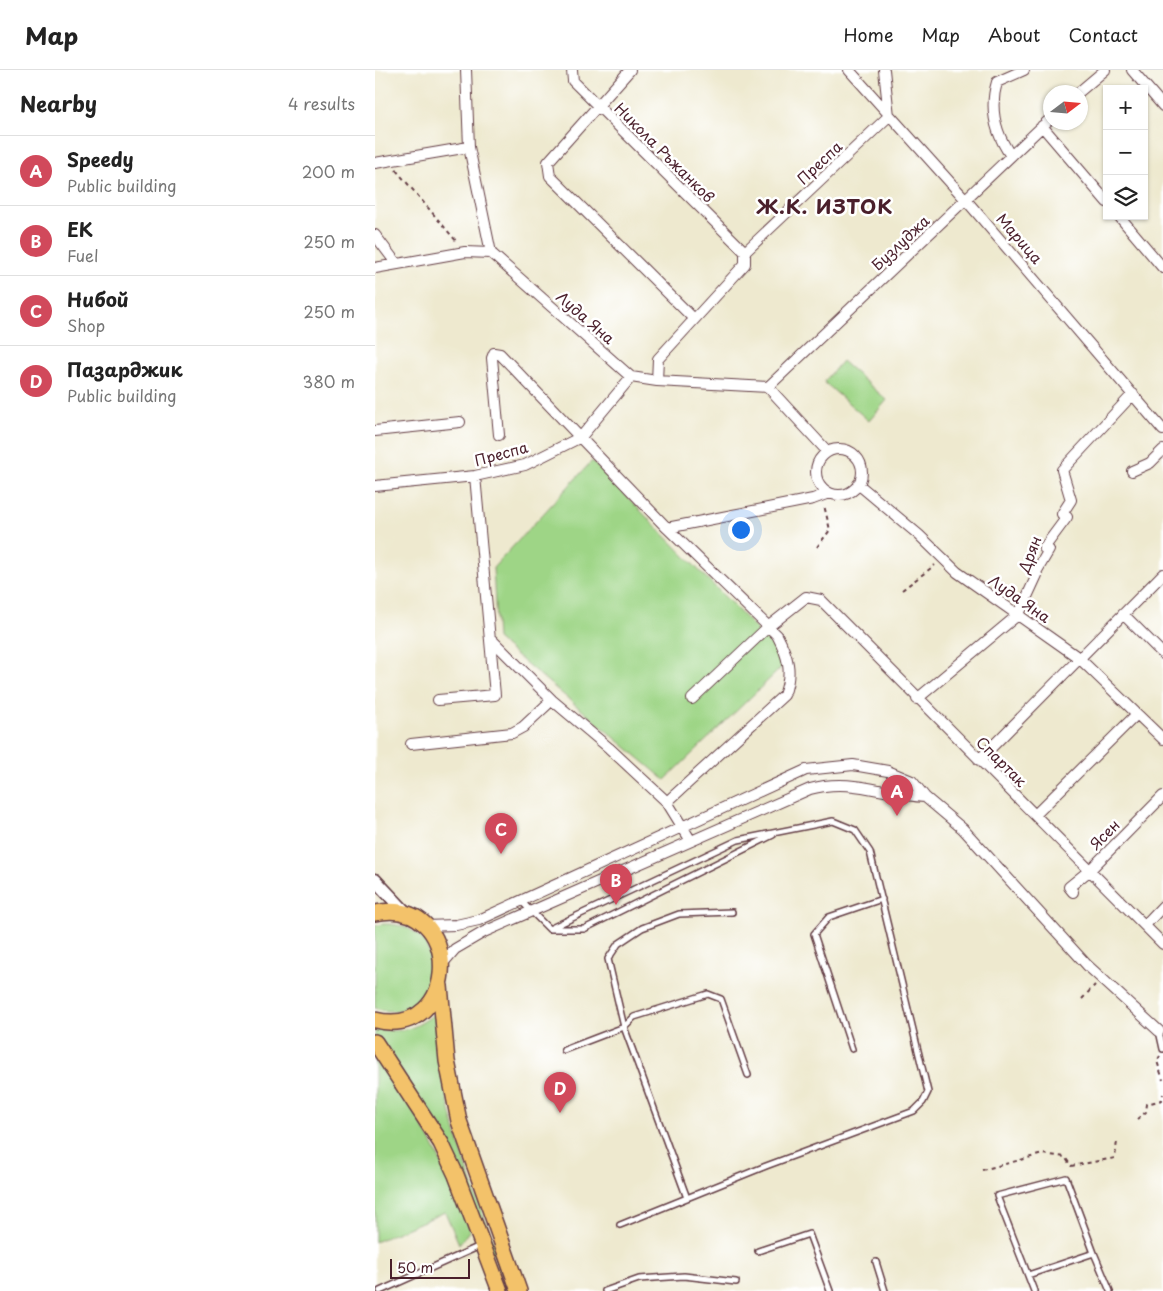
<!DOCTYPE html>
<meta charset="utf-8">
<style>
:root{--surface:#fff;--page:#f2f2f2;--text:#222;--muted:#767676;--line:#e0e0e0;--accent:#d1495b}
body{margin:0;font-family:"Playpen Sans",sans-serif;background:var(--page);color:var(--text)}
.controls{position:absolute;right:15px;top:15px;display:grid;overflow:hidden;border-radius:0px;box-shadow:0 1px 4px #0004}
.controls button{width:45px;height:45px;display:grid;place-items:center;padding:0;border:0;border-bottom:1px solid var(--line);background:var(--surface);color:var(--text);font:25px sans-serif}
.compass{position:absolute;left:668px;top:15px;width:45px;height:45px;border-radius:50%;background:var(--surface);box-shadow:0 1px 4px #0004;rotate:74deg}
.scale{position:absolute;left:15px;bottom:12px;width:80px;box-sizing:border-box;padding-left:5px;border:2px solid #4a1f2b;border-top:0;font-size:14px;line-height:18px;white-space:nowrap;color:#4a1f2b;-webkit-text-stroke:4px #fff;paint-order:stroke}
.you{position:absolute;left:365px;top:459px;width:18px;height:18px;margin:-12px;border:4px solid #fff;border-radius:50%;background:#1a73e8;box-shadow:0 0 0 8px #1a73e833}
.badge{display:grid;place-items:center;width:32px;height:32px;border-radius:50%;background:var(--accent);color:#fff;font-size:16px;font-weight:700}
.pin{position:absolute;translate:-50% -41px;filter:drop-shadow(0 1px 2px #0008)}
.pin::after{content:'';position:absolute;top:26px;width:18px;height:15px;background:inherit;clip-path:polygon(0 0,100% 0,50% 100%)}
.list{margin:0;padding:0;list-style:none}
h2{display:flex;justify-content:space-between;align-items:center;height:65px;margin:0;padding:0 20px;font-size:21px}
h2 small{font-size:16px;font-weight:400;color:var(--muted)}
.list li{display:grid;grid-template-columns:32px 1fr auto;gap:15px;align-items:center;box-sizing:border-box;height:70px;padding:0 20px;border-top:1px solid var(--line)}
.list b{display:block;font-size:19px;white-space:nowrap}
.list p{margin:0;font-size:16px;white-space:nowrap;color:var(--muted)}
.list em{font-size:16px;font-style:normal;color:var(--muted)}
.icon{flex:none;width:28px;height:28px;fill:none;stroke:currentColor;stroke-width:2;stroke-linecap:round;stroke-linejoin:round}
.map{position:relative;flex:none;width:788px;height:1221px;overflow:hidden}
header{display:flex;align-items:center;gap:30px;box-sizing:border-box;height:70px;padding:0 25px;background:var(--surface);border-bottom:1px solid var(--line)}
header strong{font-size:24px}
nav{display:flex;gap:28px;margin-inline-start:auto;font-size:18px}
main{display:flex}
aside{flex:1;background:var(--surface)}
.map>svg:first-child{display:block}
.green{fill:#9ed586;stroke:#747a58}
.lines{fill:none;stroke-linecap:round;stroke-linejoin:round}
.service-casing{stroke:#633d44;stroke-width:8}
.minor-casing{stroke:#633d44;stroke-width:12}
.tertiary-casing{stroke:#633d44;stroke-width:15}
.primary-casing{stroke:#633d44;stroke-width:18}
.path{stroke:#633d44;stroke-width:2;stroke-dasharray:4 4;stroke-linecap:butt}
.service{stroke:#fff;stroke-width:5}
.minor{stroke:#fff;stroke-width:10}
.tertiary{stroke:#fff;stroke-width:12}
.primary{stroke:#f3c26a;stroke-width:15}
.labels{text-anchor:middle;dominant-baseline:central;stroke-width:5;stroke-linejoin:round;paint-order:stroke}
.street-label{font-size:15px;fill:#4a1f2b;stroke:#fff}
.district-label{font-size:20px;font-weight:bold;letter-spacing:1px;fill:#4a1f2b;stroke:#fff}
</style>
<header>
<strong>Map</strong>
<nav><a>Home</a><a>Map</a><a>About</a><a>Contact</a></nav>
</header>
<main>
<aside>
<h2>Nearby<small>4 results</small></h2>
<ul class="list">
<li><span class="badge">A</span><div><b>Speedy</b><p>Public building</p></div><em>200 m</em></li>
<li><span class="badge">B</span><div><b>ЕК</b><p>Fuel</p></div><em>250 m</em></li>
<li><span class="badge">C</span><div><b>Нибой</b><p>Shop</p></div><em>250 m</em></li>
<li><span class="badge">D</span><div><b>Пазарджик</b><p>Public building</p></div><em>380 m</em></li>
</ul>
</aside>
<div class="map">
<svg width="788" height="1221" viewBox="0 0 788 1221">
<rect width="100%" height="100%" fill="#fff"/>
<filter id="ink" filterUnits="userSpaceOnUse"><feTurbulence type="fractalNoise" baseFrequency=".02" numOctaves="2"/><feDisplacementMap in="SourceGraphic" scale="10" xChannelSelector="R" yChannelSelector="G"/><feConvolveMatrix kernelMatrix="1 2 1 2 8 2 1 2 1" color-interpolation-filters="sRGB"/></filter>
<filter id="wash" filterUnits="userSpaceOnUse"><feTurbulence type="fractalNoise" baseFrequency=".0096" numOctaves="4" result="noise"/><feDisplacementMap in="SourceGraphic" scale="20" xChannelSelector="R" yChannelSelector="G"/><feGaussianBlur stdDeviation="1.12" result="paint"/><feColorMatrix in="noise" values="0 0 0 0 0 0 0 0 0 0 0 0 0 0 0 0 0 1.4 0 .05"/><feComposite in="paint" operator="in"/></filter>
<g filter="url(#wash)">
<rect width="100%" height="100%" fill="#eee9cf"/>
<path class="green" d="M467,291L512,330L494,351L449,312Z
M217,391L398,576L407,597L290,710L122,569L118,498Z
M8,854C83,852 62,960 0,938V856Z
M62,942C63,1040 104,1130 136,1221H132L100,1138L0,968V959C29,963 38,960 62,942Z
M0,988C46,1041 69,1095 95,1160L84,1174L70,1142L0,1172Z"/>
</g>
<g filter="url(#ink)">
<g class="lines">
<defs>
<path id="service" d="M146,831L174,859H209L398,765
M174,859L363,770L458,751L480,760L495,782L553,1022L548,1032L539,1041L391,1096L245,1155
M784,961L788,979
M477,979L439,864L454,847L507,829
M189,980L249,957L259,947L333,924L346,929L373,1005
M312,1128L249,957L233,889L243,874L267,858L304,844L357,842
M383,1181L434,1164L455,1221
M719,1183L735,1221
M501,1192L510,1221
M653,1205L719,1183L691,1108L622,1126L659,1221
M5,1221L105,1176
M230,1221L264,1209L309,1206L361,1212"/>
<path id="minor" d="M91,0L94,77L116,183L256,307L282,311L393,317L452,381
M197,0L198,11L370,182
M255,0L173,92L175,106L319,249
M474,0L591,130L788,360
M757,0L788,36
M704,22L730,0
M667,56L732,132
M636,86C620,63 614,39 622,12L649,0
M0,93L94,77
M744,146L788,198
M0,165L21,193
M0,198L90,182L116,183
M282,311L283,289L370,194V182L514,46L509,0
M393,317L676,48
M0,361L85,352
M124,365L117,288L119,283L125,284L292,458L402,565C413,586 418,602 409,625L292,732
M441 402a23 23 0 1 1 46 0a23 23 0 1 1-46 0Z
M757,401L775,393L788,380
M483,414L544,465L582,502L704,588L788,669
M0,416L100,406L150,395L206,367L256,307
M292,458L438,429L454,423
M748,544L788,584
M115,568L177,630L234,678L292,732L316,771
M317,629L393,557L431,527L446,530L788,874
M542,629L644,544L662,505L660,504L674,480L669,478L692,447L687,444L696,430L687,400L758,324
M63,630L120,625L100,406
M36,674L137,663L148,657L177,630
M604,690L788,504
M660,745L762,644
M698,822L694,817L715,800L788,726
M770,855L788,836
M50,856L81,855L104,850L431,700L478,695L513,701L537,711L550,727L588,759L712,895L784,961
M68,893L80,879L109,862L435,719C476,707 509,725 550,727"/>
<path id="tertiary" d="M0,810L33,845"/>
<path id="primary" d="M0,843C90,824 87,971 0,950
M65,916L72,991L84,1051L144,1221
M0,972L66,1073L81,1105L125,1221"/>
</defs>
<use href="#service" class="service-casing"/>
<use href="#minor" class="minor-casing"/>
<use href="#tertiary" class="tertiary-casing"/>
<use href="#primary" class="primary-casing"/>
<path class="path" d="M21,100L82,172
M442,477L455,460L449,435
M527,520L560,495
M707,929L720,915
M785,986L782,991L788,1010
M762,1049L771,1042L772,1034L787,1030L788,1024
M607,1100L668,1084L690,1087L696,1096L740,1088L742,1071"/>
<use href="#service" class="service"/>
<use href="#minor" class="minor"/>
<use href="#tertiary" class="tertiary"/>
<use href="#primary" class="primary"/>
</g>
</g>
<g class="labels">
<g class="street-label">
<text transform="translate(290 82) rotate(45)">Никола Ръжанков</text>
<text transform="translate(444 92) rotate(-43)">Преспа</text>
<text transform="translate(645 168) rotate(49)">Марица</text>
<text transform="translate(525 172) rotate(-43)">Бузлуджа</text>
<text transform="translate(211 247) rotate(41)">Луда Яна</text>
<text transform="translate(126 383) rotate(-15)">Преспа</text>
<text transform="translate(654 484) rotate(-69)">Дрян</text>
<text transform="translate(645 528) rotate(35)">Луда Яна</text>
<text transform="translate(627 691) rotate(45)">Спартак</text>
<text transform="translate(729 764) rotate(-46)">Ясен</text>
</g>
<g class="district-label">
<text x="450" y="136">Ж.К. ИЗТОК</text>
</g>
</g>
</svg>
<div class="controls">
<button>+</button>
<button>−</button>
<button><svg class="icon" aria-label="layers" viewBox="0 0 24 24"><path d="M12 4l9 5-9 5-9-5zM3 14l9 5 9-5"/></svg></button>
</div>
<svg class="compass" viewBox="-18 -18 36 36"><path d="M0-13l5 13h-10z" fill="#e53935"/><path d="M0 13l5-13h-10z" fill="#767676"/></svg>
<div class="scale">50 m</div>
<div class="you"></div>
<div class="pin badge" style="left:522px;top:746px">A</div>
<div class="pin badge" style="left:241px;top:835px">B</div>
<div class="pin badge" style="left:126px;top:784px">C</div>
<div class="pin badge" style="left:185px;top:1043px">D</div>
</div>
</main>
